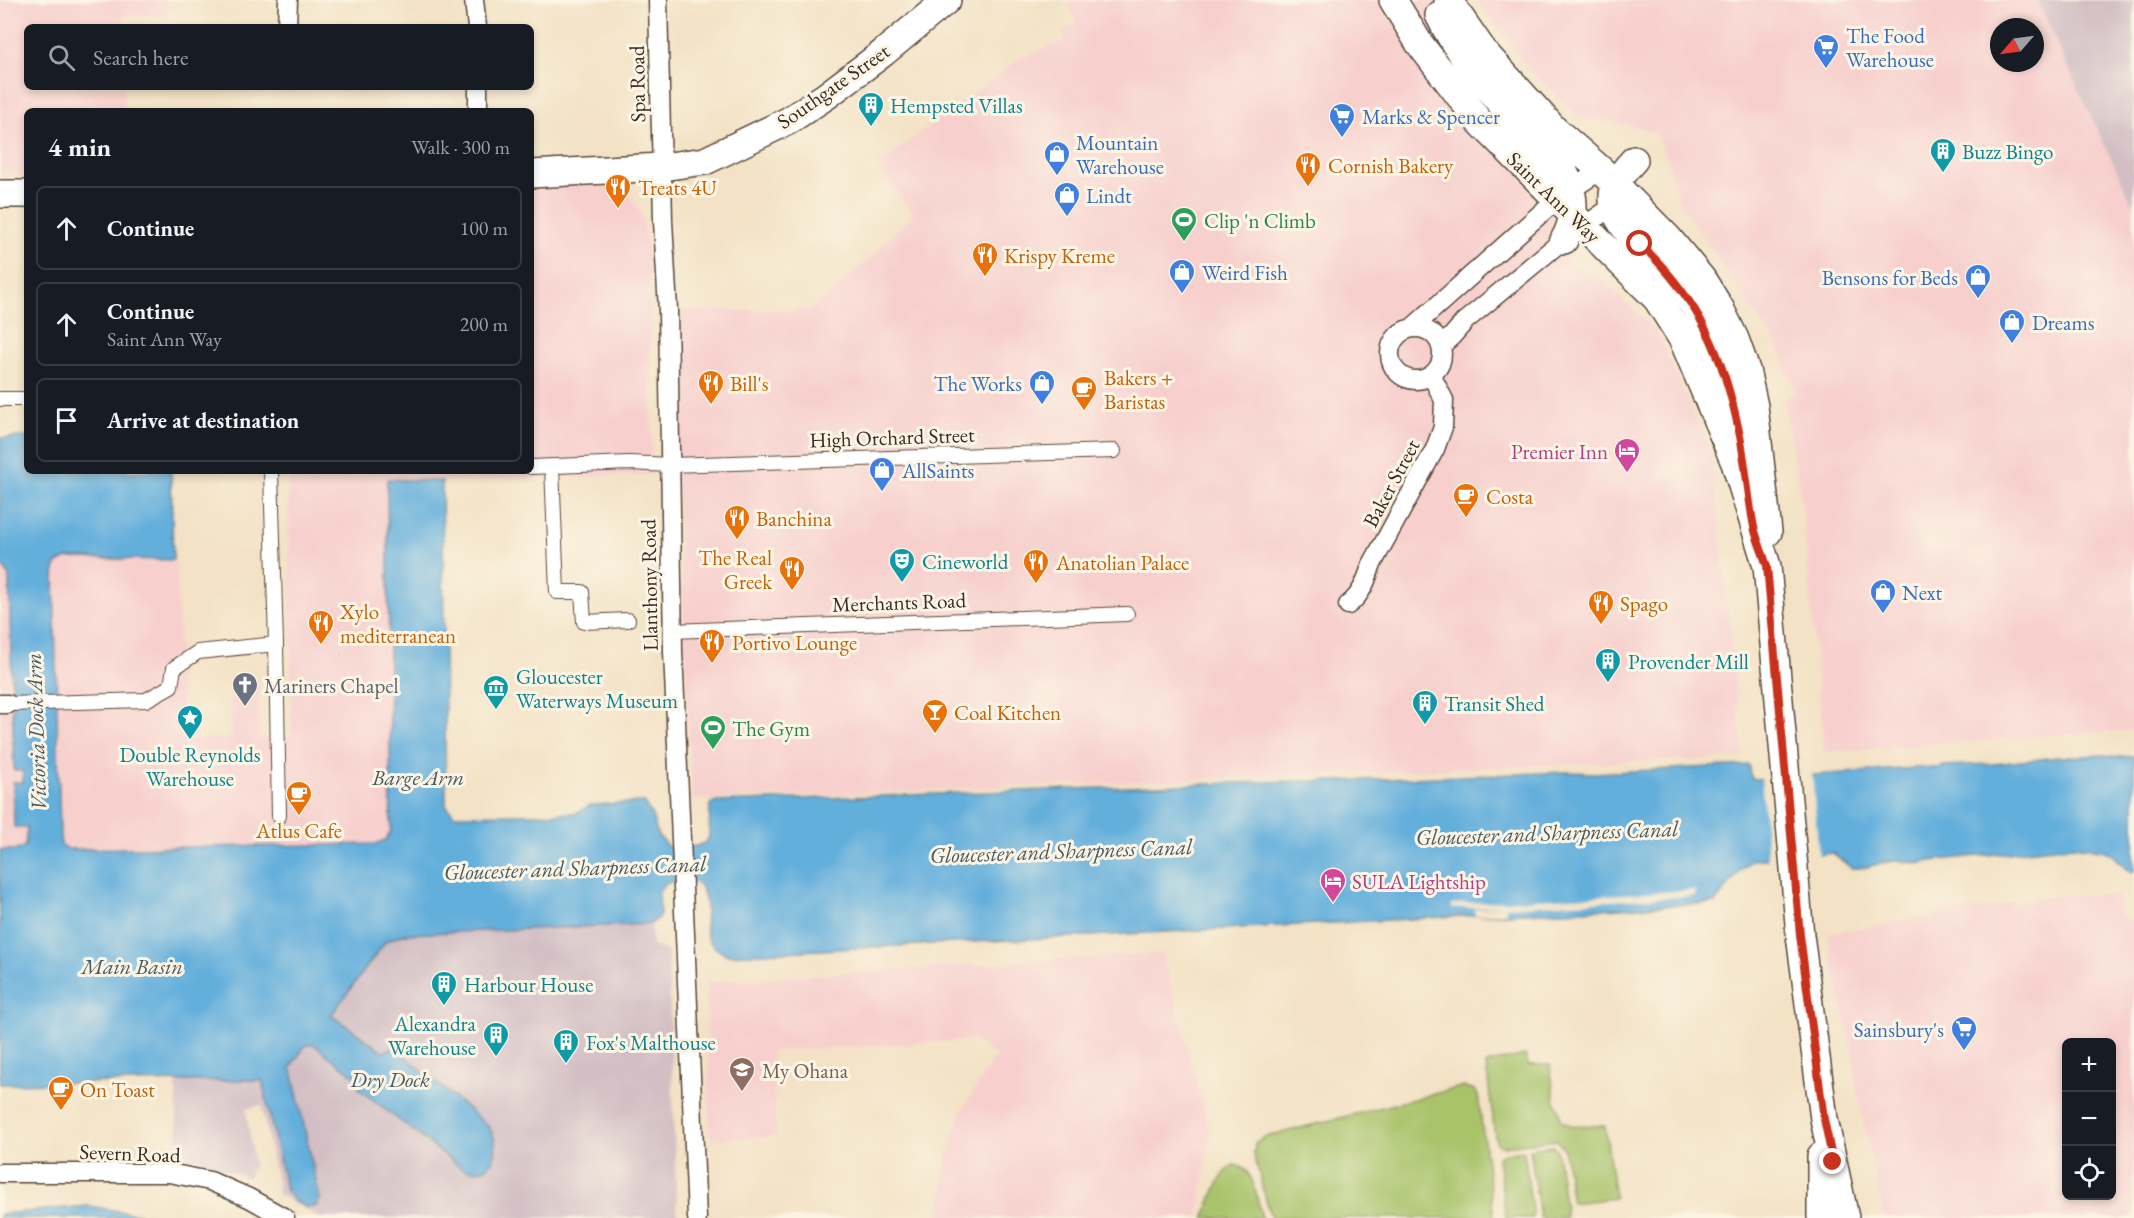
<!DOCTYPE html>
<meta charset="utf-8">
<style>
:root{--surface:#171b24;--page:#242831;--text:#f1f3f6;--muted:#9ea1a6;--line:#363941}
body{margin:0;font-family:"EB Garamond",serif;background:var(--page);color:var(--text)}
.controls{position:absolute;right:18px;bottom:18px;display:grid;overflow:hidden;border-radius:9px;box-shadow:0 3px 9px #0003}
.controls button{width:54px;height:54px;display:grid;place-items:center;padding:0;border:0;border-bottom:2px solid var(--line);background:var(--surface);color:var(--text);font:30px sans-serif}
.compass{position:absolute;left:1990px;top:18px;width:54px;height:54px;border-radius:50%;background:var(--surface);box-shadow:0 3px 9px #0003;rotate:242deg}
.stop{position:absolute;width:18px;height:18px;margin:-14px;border:4px solid #c8321e;border-radius:50%;background:#fff}
.stop.end{background:#c8321e;border-color:#fff;box-shadow:0 2px 6px #0008}
.list{margin:0;padding:0;list-style:none}
h2{display:flex;justify-content:space-between;align-items:center;height:78px;margin:0;padding:0 24px;font-size:26px}
h2 small{font-size:20px;font-weight:400;color:var(--muted)}
.list li{display:grid;grid-template-columns:39px 1fr auto;gap:18px;align-items:center;box-sizing:border-box;height:84px;margin:0 12px 12px;padding:0 12px;border:2px solid var(--line);border-radius:9px}
.list b{display:block;font-size:22px;white-space:nowrap}
.list p{margin:0;font-size:20px;white-space:nowrap;color:var(--muted)}
.list em{font-size:20px;font-style:normal;color:var(--muted)}
.icon{flex:none;width:33px;height:33px;fill:none;stroke:currentColor;stroke-width:2;stroke-linecap:round;stroke-linejoin:round}
.map{position:relative;flex:none;width:2134px;height:1218px;overflow:hidden}
.search{position:absolute;background:var(--surface);box-shadow:0 3px 9px #0003;left:24px;top:24px;width:510px;height:66px;display:flex;align-items:center;gap:15px;box-sizing:border-box;padding:0 21px;border-radius:9px;color:var(--muted);font-size:22px}
.panel{position:absolute;background:var(--surface);box-shadow:0 3px 9px #0003;left:24px;top:108px;width:510px;height:366px;border-radius:9px}
.map>svg:first-child{display:block}
.built{fill:#f7d0ce;fill-rule:evenodd}
.industrial{fill:#d2bec4}
.green{fill:#a8c36a;stroke:#727644;stroke-width:1.5}
.water{fill:#64afdc;stroke:#506c7d;stroke-width:1.5}
.pier{fill:#f3e2c5}
.lines{fill:none;stroke-linecap:round;stroke-linejoin:round}
.pedestrian-casing{stroke:#574637;stroke-width:16}
.minor-casing{stroke:#574637;stroke-width:21}
.primary-casing{stroke:#574637;stroke-width:30}
.pedestrian{stroke:#fff;stroke-width:14}
.minor{stroke:#fff;stroke-width:18}
.primary{stroke:#fff;stroke-width:27}
.route{stroke:#c8321e;stroke-width:8}
.labels{text-anchor:middle;dominant-baseline:central;stroke-width:6;stroke-linejoin:round;paint-order:stroke}
.shop-label{font-size:21px;fill:#366cbe;stroke:#fcf5e5;text-anchor:start}
.street-label{font-size:21px;fill:#3b2a1e;stroke:#fcf5e5}
.culture-label{font-size:21px;fill:#0d838f;stroke:#fcf5e5;text-anchor:start}
.food-label{font-size:21px;fill:#c56008;stroke:#fcf5e5;text-anchor:start}
.leisure-label{font-size:21px;fill:#27864d;stroke:#fcf5e5;text-anchor:start}
.hotel-label{font-size:21px;fill:#b23c85;stroke:#fcf5e5;text-anchor:end}
.worship-label{font-size:21px;fill:#5b616d;stroke:#fcf5e5;text-anchor:start}
.education-label{font-size:21px;fill:#785e54;stroke:#fcf5e5;text-anchor:start}
.water-label{font-size:22px;font-style:italic;fill:#495960;stroke:#fcf5e5}
</style>
<div class="map">
<svg width="2134" height="1218" viewBox="0 0 2134 1218">
<rect width="100%" height="100%" fill="#fcf5e5"/>
<filter id="ink" filterUnits="userSpaceOnUse"><feTurbulence type="fractalNoise" baseFrequency=".0167" numOctaves="2"/><feDisplacementMap in="SourceGraphic" scale="12" xChannelSelector="R" yChannelSelector="G"/><feConvolveMatrix kernelMatrix="1 2 1 2 8 2 1 2 1" color-interpolation-filters="sRGB"/></filter>
<filter id="wash" filterUnits="userSpaceOnUse"><feTurbulence type="fractalNoise" baseFrequency=".008" numOctaves="4" result="noise"/><feDisplacementMap in="SourceGraphic" scale="24" xChannelSelector="R" yChannelSelector="G"/><feGaussianBlur stdDeviation="1.35" result="paint"/><feColorMatrix in="noise" values="0 0 0 0 0 0 0 0 0 0 0 0 0 0 0 0 0 1.4 0 .05"/><feComposite in="paint" operator="in"/></filter>
<g filter="url(#wash)">
<rect width="100%" height="100%" fill="#f3e2c5"/>
<path class="built" d="M0,0H167L168,15L123,16V27H27V87H124L125,111H27V173H0Z
M1075,0H1454L1543,164L1568,264L1602,280L1656,331L1712,454L1743,757L692,800L668,310H810L865,263L913,214L877,165L1020,59L1065,40L1062,31L1077,24L1068,3Z
M1476,0H2038L2134,207V730L1824,752L1803,511L1783,398L1796,393L1777,345L1681,205L1670,175L1668,159L1655,132L1624,124L1581,119L1530,70ZM1999,27H2035V63H1999Z
M531,184L616,185L629,193L642,215L649,254L652,475L442,481L388,480L391,830L386,840L375,844L68,849L61,844L60,836L54,576L56,564L67,558L176,562L183,739H231L230,680H258L259,738L292,737L288,471H531Z
M0,565L5,569L9,577L14,771H23V782H13L15,827H27L25,846L17,851L0,850Z
M2119,895L2118,912L2134,923V1218H1884L1859,1100L1850,1037L1831,959L1829,933L2052,896ZM2112,1042V1196H2066V1042Z
M1162,953L1210,1133L1198,1218H939L945,1167L951,1141L962,1110L996,1056L974,1040L772,1051L776,1136L710,1140L706,982Z"/>
<path class="industrial" d="M2038,0H2134V207L2059,48Z
M651,924L652,946L668,951L677,1218H321L277,1194L278,1185L261,1105L246,1109L254,1165L248,1178L178,1152L176,1082L262,1080L291,1067L305,1046L386,941L405,934Z"/>
<path class="green" d="M1525,1055L1528,1065H1550L1555,1102L1559,1109L1561,1120L1570,1125L1605,1126L1615,1198L1572,1203L1564,1148L1556,1140L1505,1146H1500L1496,1143L1486,1064Z
M1461,1087L1473,1089L1478,1095L1494,1218H1271L1254,1155L1255,1143L1265,1137Z
M1553,1146L1557,1151L1566,1218H1540L1530,1149Z
M1524,1151L1533,1218H1506L1498,1158L1502,1154Z
M1233,1165C1255,1165 1257,1202 1262,1218H1204C1212,1200 1217,1177 1233,1165Z"/>
<path class="water" d="M27,437V471H171L173,560L67,558L56,564L54,576L60,836L61,844L68,849L375,844L386,840L391,830L387,479L442,481L446,805L454,815L576,813L591,805L644,802L652,815L658,836L665,842L666,846C680,846 702,851 709,837L710,804L716,802L1291,781H1333L1568,772L1595,773L1749,765L1750,775L1753,779L1933,767L1935,769L1943,766L1993,764L2058,757L2104,755L2118,757L2134,756V872L2131,873L2112,854L2102,850L2073,846L1930,861L1920,864C1903,859 1886,861 1871,866C1866,868 1857,868 1851,868L1833,853L1752,860L1738,873L1715,903L728,955C691,939 713,917 703,891C698,879 681,878 670,882C666,883 662,888 659,891L660,916L651,924L405,934L386,941L331,1015L384,1052L394,1047L488,1126C505,1151 491,1181 460,1167L359,1089L361,1081L313,1044L305,1046L291,1067L320,1199L316,1206L307,1208L294,1201L286,1191L262,1080L0,1084V850H17L25,846L27,827H14L13,782H23V771H14L9,577L5,569L0,565V438Z
M89,1206L161,1218H0V1214Z"/>
<path class="pier" d="M1812,773L1819,857L1768,862L1761,775Z
M1695,890V896L1506,907V913L1475,916V909L1500,906L1452,909V904Z"/>
</g>
<g filter="url(#ink)">
<g class="lines">
<defs>
<path id="pedestrian" d="M0,399H27
M552,466L557,592H582L584,622L628,620
M531,467L629,463L670,465L1114,451
M672,631L1127,614
M276,644L279,816
M8,704L146,700L171,686L174,668L198,652L276,644L271,471"/>
<path id="minor" d="M474,0L477,27
M658,0L663,221L668,310L673,651L697,1218
M287,27L288,0
M478,87V111
M1412,328L1557,199L1601,170
M1390 354a26 26 0 1 1 52 0a26 26 0 1 1-52 0Z
M1441,346L1452,336L1465,321L1557,245L1622,200
M1348,605C1361,595 1366,582 1371,566L1435,449L1443,427L1444,400L1431,375
M0,704H8
M0,1173H169L210,1181L249,1198L285,1218"/>
<path id="primary" d="M1393,0L1419,43L1478,120L1657,299L1683,340L1735,463L1767,566L1800,935L1824,1119L1845,1218
M1448,0L1484,52L1555,130L1601,170L1669,239L1702,279L1720,308L1735,339L1746,370L1754,406L1768,532
M1439,15C1459,57 1490,92 1521,126C1536,142 1558,158 1567,178C1576,199 1575,221 1564,240
M1634,160C1621,174 1609,187 1614,207C1622,236 1662,263 1681,288C1717,333 1733,393 1742,449
M531,174L662,167L705,161L788,121L826,96L883,53L947,0
M0,194H27
M1821,1218V1156"/>
</defs>
<use href="#pedestrian" class="pedestrian-casing"/>
<use href="#minor" class="minor-casing"/>
<use href="#primary" class="primary-casing"/>
<use href="#pedestrian" class="pedestrian"/>
<use href="#minor" class="minor"/>
<use href="#primary" class="primary"/>
</g>
</g>
<g class="lines" filter="url(#ink)">
<path class="route" d="M1640,244C1700,300 1724,356 1740,436C1746,466 1748,497 1754,527C1757,540 1763,553 1767,566L1800,935L1824,1119L1833,1162"/>
</g>
<defs>
<symbol id="supermarket-pin" viewBox="-11 -11 22 30"><path d="M0 17L-7.5 6A9.5 9.5 0 1 1 7.5 6Z" fill="#3f7fe0" stroke="#fcf5e5"/><path d="M-6-5.5h2.5l.6 2H6L4.5 2H-2.5L-4.4-4H-6ZM-1.5 3.2a1.3 1.3 0 1 0 .1 0ZM3 3.2a1.3 1.3 0 1 0 .1 0Z" fill="#fff"/></symbol>
<symbol id="building-pin" viewBox="-11 -11 22 30"><path d="M0 17L-7.5 6A9.5 9.5 0 1 1 7.5 6Z" fill="#0f9aa8" stroke="#fcf5e5"/><path d="M-4-6H4V6H1V3H-1V6H-4ZM-2.5-4.3h1.7v1.8h-1.7ZM.8-4.3h1.7v1.8H.8ZM-2.5-1h1.7V.8h-1.7ZM.8-1h1.7V.8H.8Z" fill="#fff"/></symbol>
<symbol id="shop-pin" viewBox="-11 -11 22 30"><path d="M0 17L-7.5 6A9.5 9.5 0 1 1 7.5 6Z" fill="#3f7fe0" stroke="#fcf5e5"/><path d="M-5-2.5h2.3a2.7 3.5 0 0 1 5.4 0H5L5.5 6h-11ZM-1.5-2.5h3a1.5 2.3 0 0 0-3 0Z" fill="#fff"/></symbol>
<symbol id="restaurant-pin" viewBox="-11 -11 22 30"><path d="M0 17L-7.5 6A9.5 9.5 0 1 1 7.5 6Z" fill="#e8710a" stroke="#fcf5e5"/><path d="M-5-6h1v4h1v-4h1v4h1v-4h1v5L-1.5 .5V6h-2V.5L-5-1ZM5-6V6H3V1.5H1.5Q1.5-4 5-6Z" fill="#fff"/></symbol>
<symbol id="stadium-pin" viewBox="-11 -11 22 30"><path d="M0 17L-7.5 6A9.5 9.5 0 1 1 7.5 6Z" fill="#2e9e5b" stroke="#fcf5e5"/><path d="M0-5a6.5 5 0 1 0 0 10a6.5 5 0 1 0 0-10ZM-3.5-1.8h7v3.6h-7Z" fill="#fff"/></symbol>
<symbol id="cafe-pin" viewBox="-11 -11 22 30"><path d="M0 17L-7.5 6A9.5 9.5 0 1 1 7.5 6Z" fill="#e8710a" stroke="#fcf5e5"/><path d="M-5.5-4.5H6V0H3Q3 3.5 0 3.5H-2.5Q-5.5 3.5-5.5 0ZM3-3.2v2h1.7v-2ZM-6 4.5H4V6H-6Z" fill="#fff"/></symbol>
<symbol id="hotel-pin" viewBox="-11 -11 22 30"><path d="M0 17L-7.5 6A9.5 9.5 0 1 1 7.5 6Z" fill="#d1479c" stroke="#fcf5e5"/><path d="M-6-4.5h1.5V1H6V5H4.5V3h-9V5H-6ZM-4 0a1.8 1.8 0 1 1 3.6 0ZM.5 0V-2.5h3Q6-2.5 6 0Z" fill="#fff"/></symbol>
<symbol id="theatre-pin" viewBox="-11 -11 22 30"><path d="M0 17L-7.5 6A9.5 9.5 0 1 1 7.5 6Z" fill="#0f9aa8" stroke="#fcf5e5"/><path d="M-5-5.5Q0-4 5-5.5V0Q5 5 0 6Q-5 5-5 0ZM-3.3-2.5H-1v1.5H-3.3ZM1-2.5H3.3v1.5H1ZM-2.8 1Q0 5.5 2.8 1Z" fill="#fff"/></symbol>
<symbol id="church-pin" viewBox="-11 -11 22 30"><path d="M0 17L-7.5 6A9.5 9.5 0 1 1 7.5 6Z" fill="#6b7280" stroke="#fcf5e5"/><path d="M-1.2-6h2.4v3.5h3.3v2.4h-3.3V6h-2.4V-.1h-3.3v-2.4h3.3Z" fill="#fff"/></symbol>
<symbol id="museum-pin" viewBox="-11 -11 22 30"><path d="M0 17L-7.5 6A9.5 9.5 0 1 1 7.5 6Z" fill="#0f9aa8" stroke="#fcf5e5"/><path d="M0-6L6-3V-2H-6V-3ZM-5-1h2V3h-2ZM-1-1h2V3h-2ZM3-1h2V3H3ZM-6 4H6V6H-6Z" fill="#fff"/></symbol>
<symbol id="bar-pin" viewBox="-11 -11 22 30"><path d="M0 17L-7.5 6A9.5 9.5 0 1 1 7.5 6Z" fill="#e8710a" stroke="#fcf5e5"/><path d="M-6-5H6L.8 .8V4.5H3.5V6h-7V4.5H-.8V.8Z" fill="#fff"/></symbol>
<symbol id="sight-pin" viewBox="-11 -11 22 30"><path d="M0 17L-7.5 6A9.5 9.5 0 1 1 7.5 6Z" fill="#0f9aa8" stroke="#fcf5e5"/><path d="M0-6L1.8-2.2L6-1.7L2.9 1.2L3.7 5.4L0 3.3L-3.7 5.4L-2.9 1.2L-6-1.7L-1.8-2.2Z" fill="#fff"/></symbol>
<symbol id="school-pin" viewBox="-11 -11 22 30"><path d="M0 17L-7.5 6A9.5 9.5 0 1 1 7.5 6Z" fill="#8d6e63" stroke="#fcf5e5"/><path d="M0-5L7-2L0 1L-7-2ZM-4 1L0 2.5L4 1V4Q0 6-4 4Z" fill="#fff"/></symbol>
</defs>
<g fill-rule="evenodd">
<use href="#supermarket-pin" x="1811" y="32" width="30" height="40"/>
<use href="#building-pin" x="856" y="90" width="30" height="40"/>
<use href="#supermarket-pin" x="1327" y="101" width="30" height="40"/>
<use href="#building-pin" x="1928" y="136" width="30" height="40"/>
<use href="#shop-pin" x="1042" y="139" width="30" height="40"/>
<use href="#restaurant-pin" x="1293" y="150" width="30" height="40"/>
<use href="#restaurant-pin" x="603" y="172" width="30" height="40"/>
<use href="#shop-pin" x="1052" y="180" width="30" height="40"/>
<use href="#stadium-pin" x="1169" y="205" width="30" height="40"/>
<use href="#restaurant-pin" x="970" y="240" width="30" height="40"/>
<use href="#shop-pin" x="1167" y="257" width="30" height="40"/>
<use href="#shop-pin" x="1963" y="262" width="30" height="40"/>
<use href="#shop-pin" x="1997" y="307" width="30" height="40"/>
<use href="#restaurant-pin" x="696" y="368" width="30" height="40"/>
<use href="#shop-pin" x="1027" y="368" width="30" height="40"/>
<use href="#cafe-pin" x="1069" y="374" width="30" height="40"/>
<use href="#hotel-pin" x="1612" y="436" width="30" height="40"/>
<use href="#shop-pin" x="867" y="455" width="30" height="40"/>
<use href="#cafe-pin" x="1451" y="481" width="30" height="40"/>
<use href="#restaurant-pin" x="722" y="503" width="30" height="40"/>
<use href="#theatre-pin" x="887" y="546" width="30" height="40"/>
<use href="#restaurant-pin" x="1021" y="547" width="30" height="40"/>
<use href="#restaurant-pin" x="777" y="554" width="30" height="40"/>
<use href="#shop-pin" x="1868" y="577" width="30" height="40"/>
<use href="#restaurant-pin" x="1586" y="588" width="30" height="40"/>
<use href="#restaurant-pin" x="306" y="608" width="30" height="40"/>
<use href="#restaurant-pin" x="697" y="627" width="30" height="40"/>
<use href="#building-pin" x="1593" y="646" width="30" height="40"/>
<use href="#church-pin" x="230" y="670" width="30" height="40"/>
<use href="#museum-pin" x="481" y="673" width="30" height="40"/>
<use href="#building-pin" x="1410" y="688" width="30" height="40"/>
<use href="#bar-pin" x="920" y="697" width="30" height="40"/>
<use href="#sight-pin" x="175" y="703" width="30" height="40"/>
<use href="#stadium-pin" x="698" y="713" width="30" height="40"/>
<use href="#cafe-pin" x="284" y="779" width="30" height="40"/>
<use href="#hotel-pin" x="1318" y="866" width="30" height="40"/>
<use href="#building-pin" x="429" y="969" width="30" height="40"/>
<use href="#supermarket-pin" x="1949" y="1014" width="30" height="40"/>
<use href="#building-pin" x="481" y="1020" width="30" height="40"/>
<use href="#building-pin" x="551" y="1027" width="30" height="40"/>
<use href="#school-pin" x="727" y="1055" width="30" height="40"/>
<use href="#cafe-pin" x="46" y="1074" width="30" height="40"/>
</g>
<g class="labels">
<g class="shop-label">
<text x="1846" y="35">The Food<tspan x="1846" dy="24">Warehouse</tspan></text>
<text x="1362" y="116">Marks &amp; Spencer</text>
<text x="1076" y="142">Mountain<tspan x="1076" dy="24">Warehouse</tspan></text>
<text x="1086" y="195">Lindt</text>
<text x="1202" y="272">Weird Fish</text>
<text x="1958" y="277" text-anchor="end">Bensons for Beds</text>
<text x="2032" y="322">Dreams</text>
<text x="1022" y="383" text-anchor="end">The Works</text>
<text x="902" y="470">AllSaints</text>
<text x="1902" y="592">Next</text>
<text x="1944" y="1029" text-anchor="end">Sainsbury's</text>
</g>
<g class="street-label">
<text transform="translate(637 84) rotate(-91)">Spa Road</text>
<text transform="translate(833 86) rotate(-35)">Southgate Street</text>
<text transform="translate(1554 197) rotate(44)">Saint Ann Way</text>
<text transform="translate(892 437) rotate(-2)">High Orchard Street</text>
<text transform="translate(1391 483) rotate(-62)">Baker Street</text>
<text transform="translate(649 585) rotate(-91)">Llanthony Road</text>
<text transform="translate(899 602) rotate(-2)">Merchants Road</text>
<text transform="translate(130 1153) rotate(2)">Severn Road</text>
</g>
<g class="culture-label">
<text x="890" y="105">Hempsted Villas</text>
<text x="1962" y="151">Buzz Bingo</text>
<text x="922" y="561">Cineworld</text>
<text x="1628" y="661">Provender Mill</text>
<text x="516" y="676">Gloucester<tspan x="516" dy="24">Waterways Museum</tspan></text>
<text x="1444" y="703">Transit Shed</text>
<text x="190" y="754" text-anchor="middle">Double Reynolds<tspan x="190" dy="24">Warehouse</tspan></text>
<text x="464" y="984">Harbour House</text>
<text x="476" y="1023" text-anchor="end">Alexandra<tspan x="476" dy="24">Warehouse</tspan></text>
<text x="586" y="1042">Fox's Malthouse</text>
</g>
<g class="food-label">
<text x="1328" y="165">Cornish Bakery</text>
<text x="638" y="187">Treats 4U</text>
<text x="1004" y="255">Krispy Kreme</text>
<text x="1104" y="377">Bakers +<tspan x="1104" dy="24">Baristas</tspan></text>
<text x="730" y="383">Bill's</text>
<text x="1486" y="496">Costa</text>
<text x="756" y="518">Banchina</text>
<text x="772" y="557" text-anchor="end">The Real<tspan x="772" dy="24">Greek</tspan></text>
<text x="1056" y="562">Anatolian Palace</text>
<text x="1620" y="603">Spago</text>
<text x="340" y="611">Xylo<tspan x="340" dy="24">mediterranean</tspan></text>
<text x="732" y="642">Portivo Lounge</text>
<text x="954" y="712">Coal Kitchen</text>
<text x="299" y="830" text-anchor="middle">Atlus Cafe</text>
<text x="80" y="1089">On Toast</text>
</g>
<g class="leisure-label">
<text x="1204" y="220">Clip 'n Climb</text>
<text x="732" y="728">The Gym</text>
</g>
<g class="hotel-label">
<text x="1608" y="451">Premier Inn</text>
<text x="1352" y="881" text-anchor="start">SULA Lightship</text>
</g>
<g class="worship-label">
<text x="264" y="685">Mariners Chapel</text>
</g>
<g class="education-label">
<text x="762" y="1070">My Ohana</text>
</g>
<g class="water-label">
<text transform="translate(36 732) rotate(-92)">Victoria Dock Arm</text>
<text x="418" y="777">Barge Arm</text>
<text transform="translate(1547 833) rotate(-2)">Gloucester and Sharpness Canal</text>
<text transform="translate(1061 851) rotate(-2)">Gloucester and Sharpness Canal</text>
<text transform="translate(575 868) rotate(-2)">Gloucester and Sharpness Canal</text>
<text x="132" y="966">Main Basin</text>
<text x="390" y="1079">Dry Dock</text>
</g>
</g>
</svg>
<div class="controls">
<button>+</button>
<button>−</button>
<button><svg class="icon" aria-label="locate" viewBox="0 0 24 24"><circle cx="12" cy="12" r="6"/><path d="M12 2v4M12 18v4M2 12h4M18 12h4"/></svg></button>
</div>
<svg class="compass" viewBox="-18 -18 36 36"><path d="M0-13l5 13h-10z" fill="#e53935"/><path d="M0 13l5-13h-10z" fill="#9ea1a6"/></svg>
<div class="stop" style="left:1640px;top:244px"></div>
<div class="stop end" style="left:1833px;top:1162px"></div>
<div class="search"><svg class="icon" aria-label="search" viewBox="0 0 24 24"><circle cx="10" cy="10" r="6"/><path d="M15 15l6 6"/></svg>Search here</div>
<section class="panel">
<h2>4 min<small>Walk · 300 m</small></h2>
<ul class="list">
<li><svg class="icon" aria-label="ahead" viewBox="0 0 24 24"><path d="M12 20V5M6 11l6-6 6 6"/></svg><div><b>Continue</b></div><em>100 m</em></li>
<li><svg class="icon" aria-label="ahead" viewBox="0 0 24 24"><path d="M12 20V5M6 11l6-6 6 6"/></svg><div><b>Continue</b><p>Saint Ann Way</p></div><em>200 m</em></li>
<li><svg class="icon" aria-label="arrive" viewBox="0 0 24 24"><path d="M6 21V4h12l-3 4 3 4H6"/></svg><div><b>Arrive at destination</b></div></li>
</ul>
</section>
</div>
